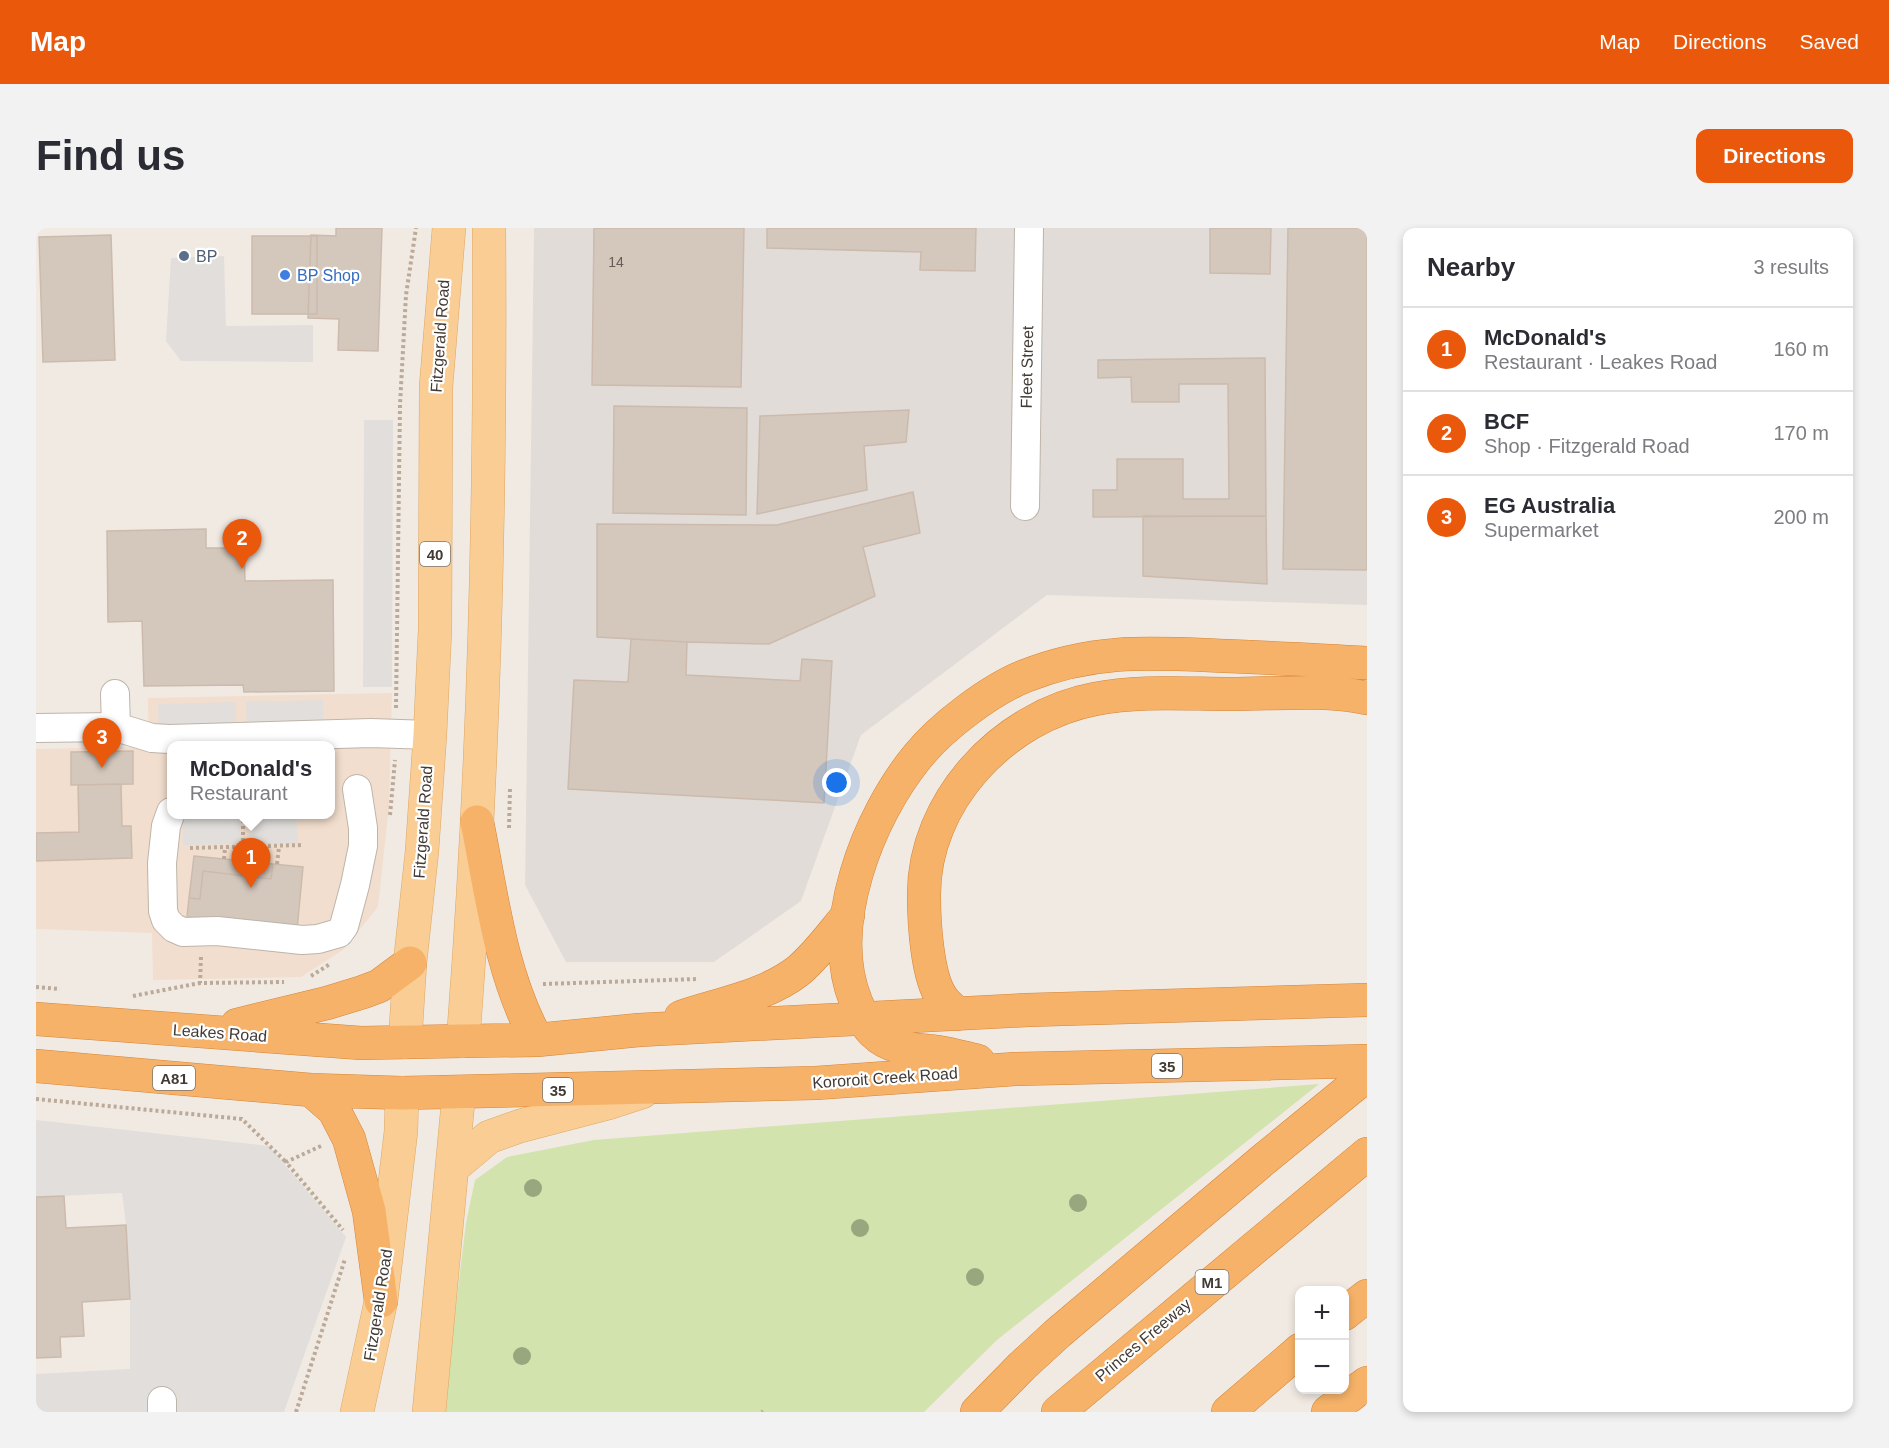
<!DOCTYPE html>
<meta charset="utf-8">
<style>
:root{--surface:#fff;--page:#f2f2f3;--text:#2b2b33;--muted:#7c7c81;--line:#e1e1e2;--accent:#ea580c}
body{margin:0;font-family:Arial,sans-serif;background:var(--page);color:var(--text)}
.controls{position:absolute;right:18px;bottom:18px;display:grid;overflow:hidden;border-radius:12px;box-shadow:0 3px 9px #0003}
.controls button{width:54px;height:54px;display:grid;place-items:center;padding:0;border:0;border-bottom:2px solid var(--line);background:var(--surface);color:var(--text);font:30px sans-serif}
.you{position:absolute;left:801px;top:555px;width:21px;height:21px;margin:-15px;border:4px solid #fff;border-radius:50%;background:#1a73e8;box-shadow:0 0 0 9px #1a73e833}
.badge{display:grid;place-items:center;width:39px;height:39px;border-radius:50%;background:var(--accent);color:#fff;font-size:20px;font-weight:700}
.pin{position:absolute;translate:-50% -50px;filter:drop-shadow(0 2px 3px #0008)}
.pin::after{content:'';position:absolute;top:32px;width:21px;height:18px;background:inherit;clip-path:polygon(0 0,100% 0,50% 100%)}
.popup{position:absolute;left:131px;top:513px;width:168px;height:78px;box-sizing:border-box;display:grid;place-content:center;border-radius:12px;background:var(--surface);filter:drop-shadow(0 2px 4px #0005);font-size:20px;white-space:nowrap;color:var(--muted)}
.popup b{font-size:22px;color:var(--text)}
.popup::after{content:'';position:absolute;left:50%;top:100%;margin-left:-12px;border:12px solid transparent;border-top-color:var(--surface)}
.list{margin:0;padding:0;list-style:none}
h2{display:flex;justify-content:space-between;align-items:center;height:78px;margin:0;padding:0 24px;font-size:26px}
h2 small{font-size:20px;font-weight:400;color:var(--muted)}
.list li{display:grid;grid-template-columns:39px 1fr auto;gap:18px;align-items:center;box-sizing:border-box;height:84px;padding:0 24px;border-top:2px solid var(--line)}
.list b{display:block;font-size:22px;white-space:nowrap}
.list p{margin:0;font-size:20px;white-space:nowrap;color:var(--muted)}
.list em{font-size:20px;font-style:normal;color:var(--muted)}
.map{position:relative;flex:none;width:1331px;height:1184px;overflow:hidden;border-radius:12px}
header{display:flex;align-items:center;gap:36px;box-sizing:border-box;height:84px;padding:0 30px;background:var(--accent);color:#fff}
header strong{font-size:28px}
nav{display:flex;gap:33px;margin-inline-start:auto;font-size:21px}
.intro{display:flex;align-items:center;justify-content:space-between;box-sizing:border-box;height:144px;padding:0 36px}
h1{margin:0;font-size:42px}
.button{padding:15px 27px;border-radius:12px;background:var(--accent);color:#fff;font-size:21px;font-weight:700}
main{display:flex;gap:36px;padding:0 36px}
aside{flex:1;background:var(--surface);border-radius:12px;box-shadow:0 3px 9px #0003}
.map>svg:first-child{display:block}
.commercial{fill:#f2dece;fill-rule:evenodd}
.industrial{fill:#e2dcd8}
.green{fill:#d3e3ad}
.parking{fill:#e1dedb}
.building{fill:#d4c7bc;stroke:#ccbbad;stroke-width:1.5}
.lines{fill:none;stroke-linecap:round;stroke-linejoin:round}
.minor-casing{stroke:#beb4a9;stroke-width:30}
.major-casing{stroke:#dda765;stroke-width:34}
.highway-casing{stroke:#d58539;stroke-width:34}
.path{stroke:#bcaa98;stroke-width:4;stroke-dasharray:3 3;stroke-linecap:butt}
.minor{stroke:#fff;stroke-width:28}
.major{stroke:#f9cd94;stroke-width:33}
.highway{stroke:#f6b268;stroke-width:33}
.tree{fill:#98a77e}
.service-dot{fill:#5c6f8a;stroke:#fff;stroke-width:2}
.shop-dot{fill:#3f7fe0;stroke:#fff;stroke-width:2}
.labels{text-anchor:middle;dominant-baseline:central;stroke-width:4.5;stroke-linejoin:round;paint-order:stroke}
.number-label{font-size:14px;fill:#665d56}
.shield{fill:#fff;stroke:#7b7571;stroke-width:1.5}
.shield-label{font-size:15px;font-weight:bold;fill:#423a34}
.service-label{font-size:16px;fill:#4e5e75;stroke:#fff;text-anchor:start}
.shop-label{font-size:16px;fill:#366cbe;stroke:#fff;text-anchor:start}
.street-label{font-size:16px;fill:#423a34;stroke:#fff}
</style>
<header>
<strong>Map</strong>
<nav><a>Map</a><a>Directions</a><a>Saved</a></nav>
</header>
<div class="intro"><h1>Find us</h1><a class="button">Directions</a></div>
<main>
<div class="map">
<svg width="1331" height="1184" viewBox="0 0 1331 1184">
<rect width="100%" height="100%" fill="#f1eae3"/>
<path class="commercial" d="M356,465L353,578L342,679L307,722L265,749L117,752L116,705L0,701V521L100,519L113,525L112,470ZM136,518H294V586H136Z"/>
<path class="industrial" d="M498,0H1331V377L1011,367L825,507L765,673L678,734H530L489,657Z"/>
<path class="green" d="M1283,856L961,1112L888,1184H407L430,995L439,952L471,929L558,912Z"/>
<path class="parking" d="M188,28L190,98L277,97V134L145,133L130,113L135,30Z
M328,192H357L356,459H327Z
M287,472L288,506L211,508L210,474Z
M200,474V509L123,510L122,476Z
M146,587H204L205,616L147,617Z
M213,587H260L262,616H213Z
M0,892L233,918L310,1009L248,1184H0V1146L94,1141V1071L90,997L86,965L0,969Z"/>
<path class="building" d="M300,0H346L342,123L302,122L303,91L272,90L275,7L300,8Z
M558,0H708L705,159L556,157Z
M731,0H940L939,43L884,42L885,24L731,20Z
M1174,0H1235L1234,46L1174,45Z
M1252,0H1331V342L1247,341Z
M75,7L79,132L7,134L3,9Z
M216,8H281V86H216Z
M1229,130L1230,288L1057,289V262H1081V231H1147V271H1193L1192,156H1143V174H1096L1095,149L1062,150V132Z
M578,178L711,180L710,287L577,285Z
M873,182L870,214L828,218L831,262L721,286L724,188Z
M877,264L884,305L827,319L839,368L733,416L651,414L561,409V296L741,297Z
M1107,288H1230L1231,356L1107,348Z
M170,301V320H208L209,353L297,352L298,463L208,464L207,457L108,458L106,393L72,394L71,303Z
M595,411L651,414L650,447L764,453L766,431L796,433L788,575L532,561L538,452L592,454Z
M97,523V556L35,557V524Z
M85,556L86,598H95L96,630L0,633V605L43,604L42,557Z
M158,628L237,636L235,651L167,643L164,671L153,670Z
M237,636L267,639L261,702L151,689L153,670L164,671L167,643L235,651Z
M28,968L30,1000L90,997L94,1071L46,1074L48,1108L24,1109L25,1129L0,1130V969Z"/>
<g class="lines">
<defs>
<path id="minor" d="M989,278L993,0
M79,466L80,499
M0,500L80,499L116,510L133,511L335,505L394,507
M135,584L130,598L126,635L127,683L130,692L138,700L147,704L181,703L266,712L282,711L303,705L308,698L319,657L327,618V600L321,561
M126,1173V1184"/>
<path id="major" d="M427,813C448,543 455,271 453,0
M369,814L374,735L386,623L394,507L399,402L400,159L413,0
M416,940L453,909L484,898L572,875L606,864
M321,1184L345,1073L365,903L366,865
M393,1184L423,864"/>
<path id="highway" d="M441,594C456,667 464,745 501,812
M922,786C916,781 910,776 906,770C891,749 888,694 888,668C887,573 968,488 1059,471C1103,462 1151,466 1195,466C1240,466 1287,461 1331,470
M645,789C683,776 730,768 762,743C781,727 796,706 812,687
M0,791L325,815L427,813L501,812L603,802L992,782L1331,772
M201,797L291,775L327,764L343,758L374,735
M942,833C929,830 915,826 902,824C880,821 855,822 838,805C829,797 825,785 820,774C789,698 832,589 881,529C905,499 954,462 989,448C1060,420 1116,425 1190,428C1237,430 1284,432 1331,435
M0,838L275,862L366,865L780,855L979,841L1331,833
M275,862L298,882L313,911L333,983L345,1073
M1308,1086L1331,1068
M941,1184L986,1138L1022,1105L1227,932L1331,847
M1022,1184L1331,926
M1192,1184L1264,1122
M1292,1184L1331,1155"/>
</defs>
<use href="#minor" class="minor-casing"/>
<use href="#major" class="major-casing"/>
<use href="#highway" class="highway-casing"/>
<path class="path" d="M360,480L364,177L370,67L380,0
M207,586V619
M354,587L359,532
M473,600L474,560
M154,620L267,617
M188,631L189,620
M241,636L243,619
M165,729L164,755L248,754
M275,748L294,736
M507,756L662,751
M0,759L24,761
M97,768L164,755
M0,871L206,891L250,934
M285,918L250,934L307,1002
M260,1184L309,1031
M726,1184L727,1183"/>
<use href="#minor" class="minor"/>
<use href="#major" class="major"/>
<use href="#highway" class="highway"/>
</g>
<g class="tree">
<circle cx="497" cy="960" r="9"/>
<circle cx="1042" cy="975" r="9"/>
<circle cx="824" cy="1000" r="9"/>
<circle cx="939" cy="1049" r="9"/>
<circle cx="486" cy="1128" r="9"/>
</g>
<circle class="service-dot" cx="148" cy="28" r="6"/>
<circle class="shop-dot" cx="249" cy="47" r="6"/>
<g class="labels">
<g class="number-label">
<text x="580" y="34">14</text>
</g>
<g class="shield">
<rect x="384" y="314" width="30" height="24" rx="4.5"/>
<rect x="1116" y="826" width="30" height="24" rx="4.5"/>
<rect x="117" y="838" width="42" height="24" rx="4.5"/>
<rect x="507" y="850" width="30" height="24" rx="4.5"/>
<rect x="1159.5" y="1042" width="33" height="24" rx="4.5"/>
</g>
<g class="shield-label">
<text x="399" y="326">40</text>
<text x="1131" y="838">35</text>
<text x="138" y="850">A81</text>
<text x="522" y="862">35</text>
<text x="1176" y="1054">M1</text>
</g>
<g class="service-label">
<text x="160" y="28">BP</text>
</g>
<g class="shop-label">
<text x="261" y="47">BP Shop</text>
</g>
<g class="street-label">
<text transform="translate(404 108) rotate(-86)">Fitzgerald Road</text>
<text transform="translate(991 139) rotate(-89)">Fleet Street</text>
<text transform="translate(387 594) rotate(-86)">Fitzgerald Road</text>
<text transform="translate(184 805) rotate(4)">Leakes Road</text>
<text transform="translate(849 850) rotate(-4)">Kororoit Creek Road</text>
<text transform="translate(342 1077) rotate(-81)">Fitzgerald Road</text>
<text transform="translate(1107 1112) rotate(-40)">Princes Freeway</text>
</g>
</g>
</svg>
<div class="controls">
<button>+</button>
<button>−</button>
</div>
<div class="you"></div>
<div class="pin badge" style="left:215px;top:660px">1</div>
<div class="popup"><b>McDonald's</b>Restaurant</div>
<div class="pin badge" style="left:206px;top:341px">2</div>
<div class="pin badge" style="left:66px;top:540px">3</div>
</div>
<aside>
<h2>Nearby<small>3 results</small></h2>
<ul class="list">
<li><span class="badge">1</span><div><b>McDonald's</b><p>Restaurant · Leakes Road</p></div><em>160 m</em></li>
<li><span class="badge">2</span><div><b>BCF</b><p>Shop · Fitzgerald Road</p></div><em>170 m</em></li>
<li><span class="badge">3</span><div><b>EG Australia</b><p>Supermarket</p></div><em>200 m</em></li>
</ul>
</aside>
</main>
